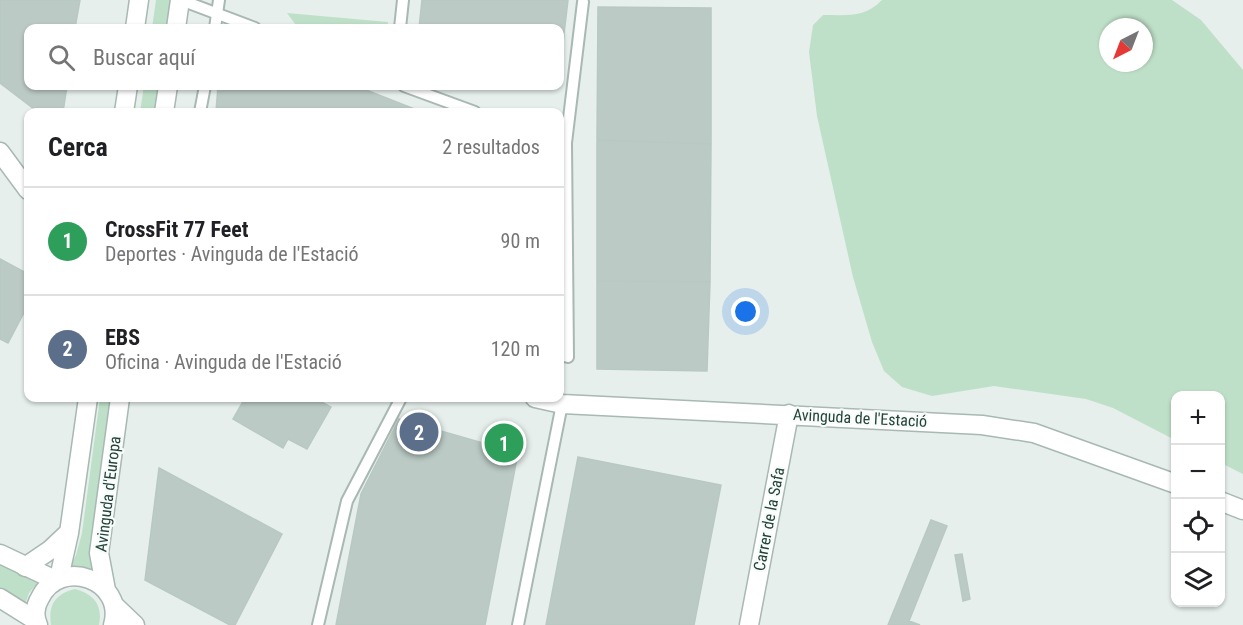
<!DOCTYPE html>
<html lang="es">
<meta charset="utf-8">
<style>
:root{--surface:#fff;--page:#f2f2f2;--text:#202124;--muted:#757577;--line:#e0e0e0;--accent:#b45309}
body{margin:0;font-family:"Roboto Condensed",sans-serif;background:var(--page);color:var(--text)}
.controls{position:absolute;right:18px;bottom:18px;display:grid;overflow:hidden;border-radius:12px;box-shadow:0 2px 4px #0004}
.controls button{width:54px;height:54px;display:grid;place-items:center;padding:0;border:0;border-bottom:2px solid var(--line);background:var(--surface);color:var(--text);font:30px sans-serif}
.compass{position:absolute;left:1099px;top:18px;width:54px;height:54px;border-radius:50%;background:var(--surface);box-shadow:0 2px 4px #0004;rotate:222deg}
.you{position:absolute;left:746px;top:312px;width:21px;height:21px;margin:-15px;border:4px solid #fff;border-radius:50%;background:#1a73e8;box-shadow:0 0 0 9px #1a73e833}
.badge{display:grid;place-items:center;width:39px;height:39px;border-radius:50%;background:var(--accent);color:#fff;font-size:20px;font-weight:700}
.pin{position:absolute;translate:-50% -50%;border:3px solid #fff;box-shadow:0 2px 6px #0006}
.list{margin:0;padding:0;list-style:none}
h2{display:flex;justify-content:space-between;align-items:center;height:78px;margin:0;padding:0 24px;font-size:26px}
h2 small{font-size:20px;font-weight:400;color:var(--muted)}
.list li{display:grid;grid-template-columns:39px 1fr auto;gap:18px;align-items:center;box-sizing:border-box;height:108px;padding:0 24px;border-top:2px solid var(--line)}
.list b{display:block;font-size:22px;white-space:nowrap}
.list p{margin:0;font-size:20px;white-space:nowrap;color:var(--muted)}
.list em{font-size:20px;font-style:normal;color:var(--muted)}
.icon{flex:none;width:33px;height:33px;fill:none;stroke:currentColor;stroke-width:2;stroke-linecap:round;stroke-linejoin:round}
.map{position:relative;flex:none;width:1243px;height:625px;overflow:hidden}
.search{position:absolute;background:var(--surface);box-shadow:0 2px 4px #0004;left:24px;top:24px;width:540px;height:66px;display:flex;align-items:center;gap:15px;box-sizing:border-box;padding:0 21px;border-radius:12px;color:var(--muted);font-size:22px}
.panel{position:absolute;background:var(--surface);box-shadow:0 2px 4px #0004;left:24px;top:108px;width:540px;height:294px;border-radius:12px}
.map>svg:first-child{display:block}
.green{fill:#bfe0c8;fill-rule:evenodd}
.building{fill:#bbcac4;stroke:#b8c9c2;stroke-width:1.5}
.lines{fill:none;stroke-linecap:round;stroke-linejoin:round}
.service-casing{stroke:#a8b8b2;stroke-width:14}
.minor-casing{stroke:#a8b8b2;stroke-width:21}
.tertiary-casing{stroke:#a8b8b2;stroke-width:21}
.service{stroke:#fff;stroke-width:10}
.minor{stroke:#fff;stroke-width:18}
.tertiary{stroke:#fff;stroke-width:18}
.labels{text-anchor:middle;dominant-baseline:central;stroke-width:4.5;stroke-linejoin:round;paint-order:stroke}
.street-label{font-size:16px;fill:#24423a;stroke:#f7fbf9}
</style>
<div class="map">
<svg width="1243" height="625" viewBox="0 0 1243 625">
<rect width="100%" height="100%" fill="#e6efeb"/>
<path class="green" d="M156,0H171L167,28H152Z
M882,0H1172L1201,20L1243,70V474L1221,463L1220,396H1176L1175,440L1113,408L1086,399L994,386L932,396L902,387L884,371L872,342L853,277L817,116L809,52L813,25L823,15C846,15 865,18 882,0ZM1108,27H1144V63H1108Z
M287,13L388,22L387,28H298Z
M144,86H159L156,112H140Z
M100,398H114L95,575L69,569L76,555L82,533Z
M0,563L39,581L29,593L24,608L0,591Z
M75,589C94,594 103,605 99,625H51C48,605 55,594 75,589Z"/>
<path class="building" d="M0,0H80L75,28H28V86H67L63,112H38L0,83Z
M422,0H568L560,68V28H419Z
M598,7L711,8V144L597,140Z
M218,86H356L422,112H216Z
M597,140L711,144L710,282L597,281Z
M0,259L28,274V305L8,343L0,339Z
M597,281L710,282L707,371L597,369Z
M245,398H314L331,407L307,449L288,439L283,448L233,419Z
M399,419L518,453L485,625H336L361,494Z
M578,457L721,485L694,625H546Z
M159,468L282,534L235,625H230L145,580Z
M931,520L947,526L909,621L920,625H888Z
M962,554L970,599L963,601L955,555Z"/>
<g class="lines">
<defs>
<path id="service" d="M181,0L255,28
M215,28L219,0
M400,28L403,0
M404,86L475,112
M200,112L205,86
M560,355L568,357L566,143L583,2
M318,625L347,501L401,398
M518,625L562,404"/>
<path id="minor" d="M0,152L28,190
M535,398L562,404L982,425L1034,433L1176,484
M1220,501L1243,510
M0,554L55,580
M0,598L35,620
M114,605L135,625
M749,625L789,414"/>
<path id="tertiary" d="M135,28L139,0
M176,28L180,0
M124,112L128,86
M164,112L168,86
M25,567L50,550L67,534
M59,578L69,533L88,398
M106,590L99,553L120,398
M38,625C34,616 35,606 40,598C60,556 126,580 113,625"/>
</defs>
<use href="#service" class="service-casing"/>
<use href="#minor" class="minor-casing"/>
<use href="#tertiary" class="tertiary-casing"/>
<use href="#service" class="service"/>
<use href="#minor" class="minor"/>
<use href="#tertiary" class="tertiary"/>
</g>
<g class="labels">
<g class="street-label">
<text transform="translate(860 418) rotate(3)">Avinguda de l'Estació</text>
<text transform="translate(108 494) rotate(-83)">Avinguda d'Europa</text>
<text transform="translate(769 519) rotate(-79)">Carrer de la Safa</text>
</g>
</g>
</svg>
<div class="controls">
<button>+</button>
<button>−</button>
<button><svg class="icon" aria-label="locate" viewBox="0 0 24 24"><circle cx="12" cy="12" r="6"/><path d="M12 2v4M12 18v4M2 12h4M18 12h4"/></svg></button>
<button><svg class="icon" aria-label="layers" viewBox="0 0 24 24"><path d="M12 4l9 5-9 5-9-5zM3 14l9 5 9-5"/></svg></button>
</div>
<svg class="compass" viewBox="-18 -18 36 36"><path d="M0-13l5 13h-10z" fill="#e53935"/><path d="M0 13l5-13h-10z" fill="#757577"/></svg>
<div class="you"></div>
<div class="pin badge" style="left:504px;top:443px;background:#2e9e5b">1</div>
<div class="pin badge" style="left:419px;top:432px;background:#5c6f8a">2</div>
<div class="search"><svg class="icon" aria-label="search" viewBox="0 0 24 24"><circle cx="10" cy="10" r="6"/><path d="M15 15l6 6"/></svg>Buscar aquí</div>
<section class="panel">
<h2>Cerca<small>2 resultados</small></h2>
<ul class="list">
<li><span class="badge" style="background:#2e9e5b">1</span><div><b>CrossFit 77 Feet</b><p>Deportes · Avinguda de l'Estació</p></div><em>90 m</em></li>
<li><span class="badge" style="background:#5c6f8a">2</span><div><b>EBS</b><p>Oficina · Avinguda de l'Estació</p></div><em>120 m</em></li>
</ul>
</section>
</div>
